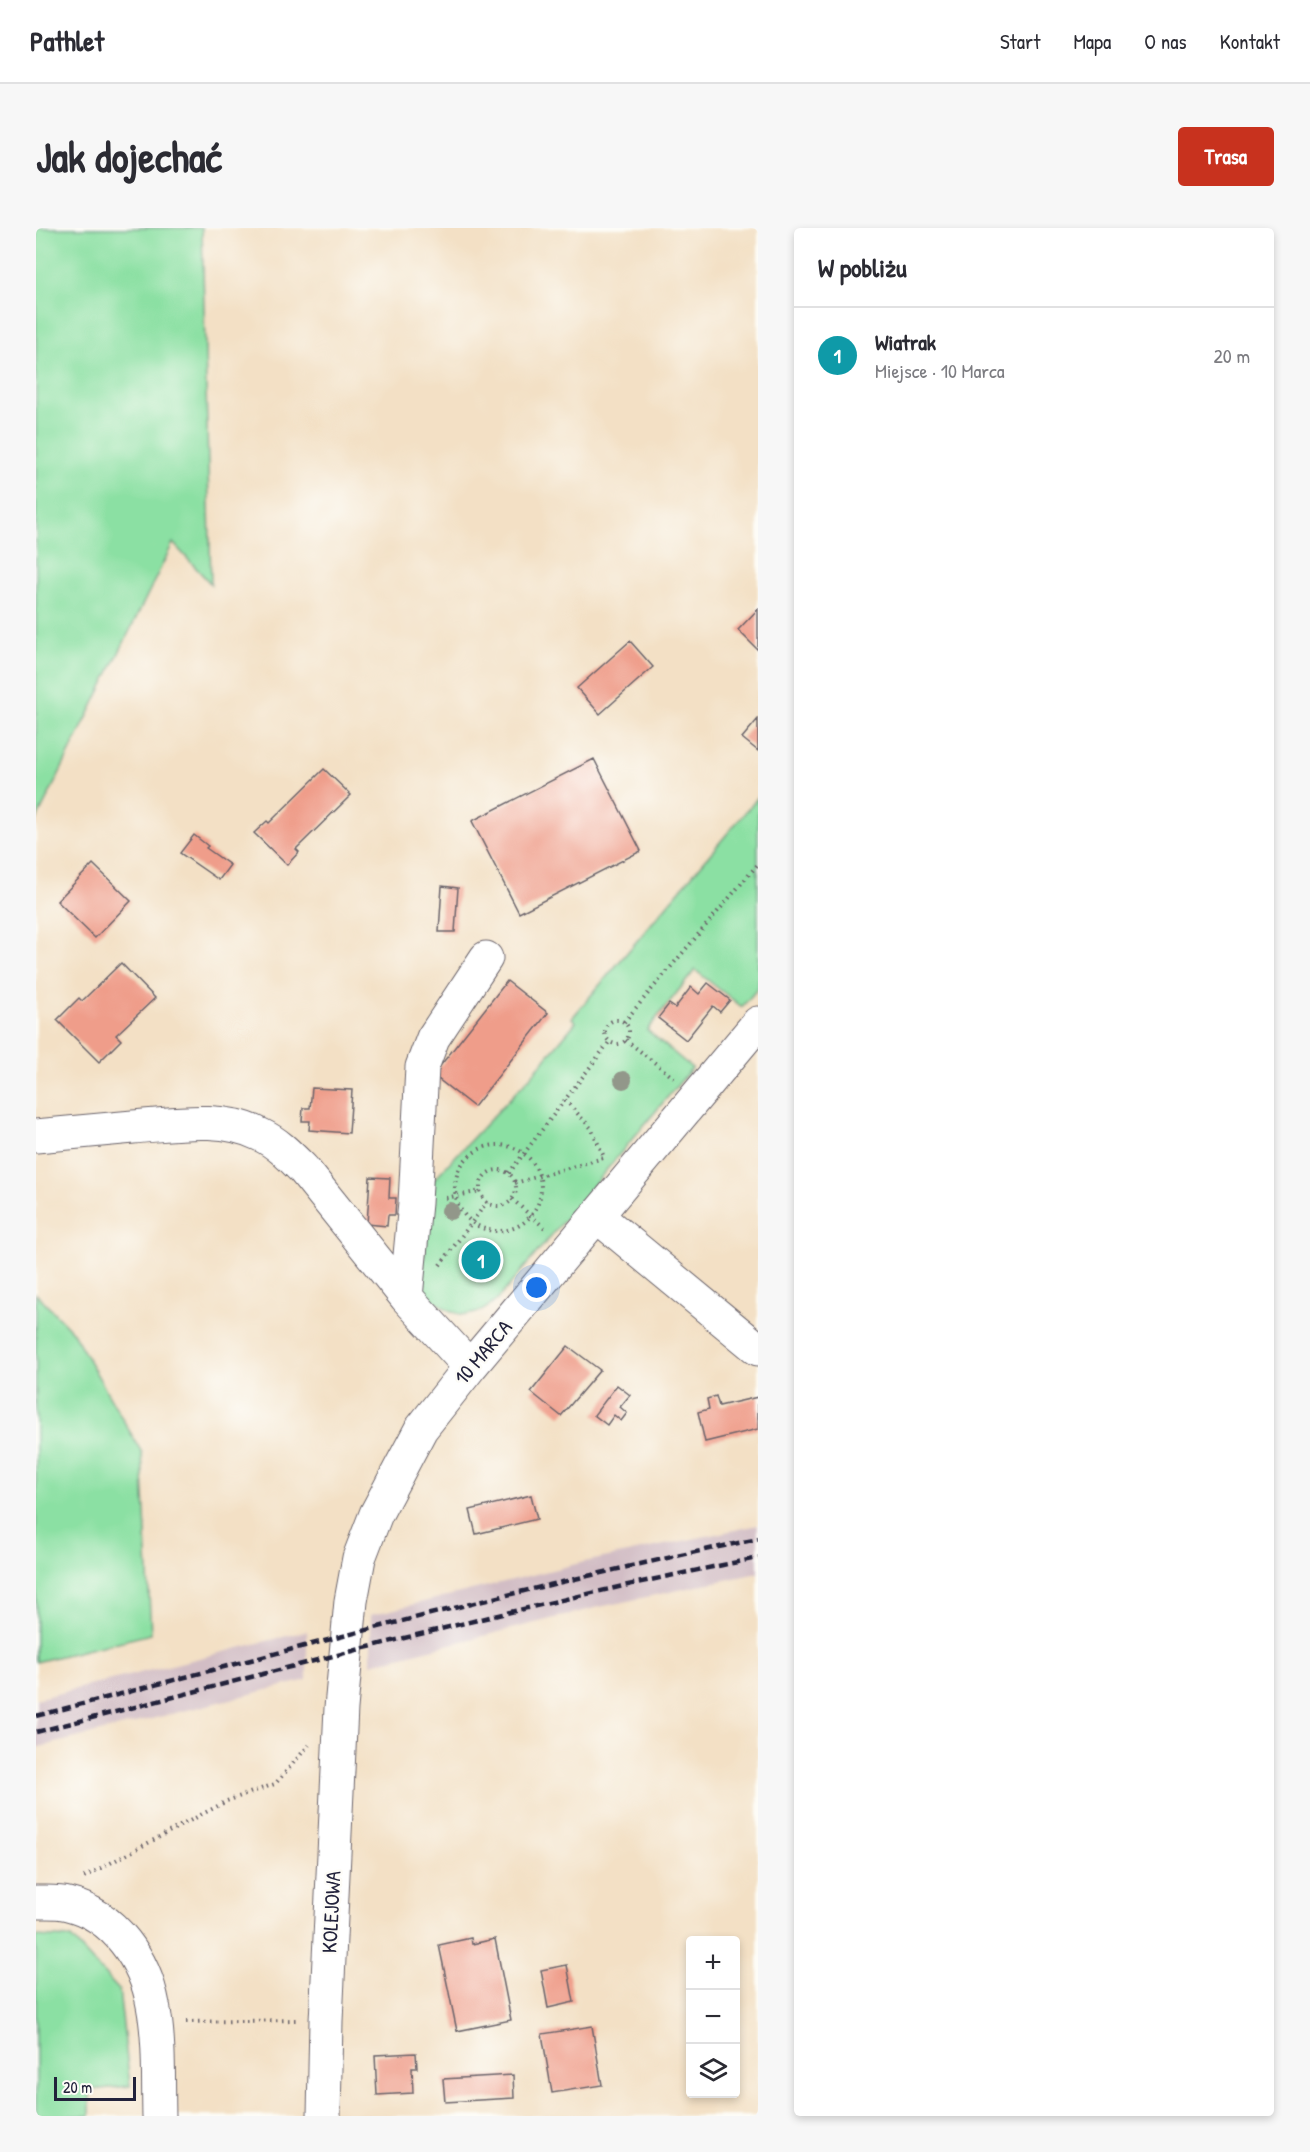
<!DOCTYPE html>
<html lang="pl">
<meta charset="utf-8">
<style>
:root{--surface:#fff;--page:#f7f7f7;--text:#2b2b33;--muted:#7c7c81;--line:#e1e1e2;--accent:#c8321e}
body{margin:0;font-family:"Patrick Hand",sans-serif;background:var(--page);color:var(--text)}
.controls{position:absolute;right:18px;bottom:18px;display:grid;overflow:hidden;border-radius:6px;box-shadow:0 3px 9px #0003}
.controls button{width:54px;height:54px;display:grid;place-items:center;padding:0;border:0;border-bottom:2px solid var(--line);background:var(--surface);color:var(--text);font:30px sans-serif}
.scale{position:absolute;left:18px;bottom:15px;width:82px;box-sizing:border-box;padding-left:6px;border:3px solid #22223b;border-top:0;font-size:16px;line-height:21px;white-space:nowrap;color:#22223b;-webkit-text-stroke:4px #fdfcf7;paint-order:stroke}
.you{position:absolute;left:501px;top:1060px;width:21px;height:21px;margin:-15px;border:4px solid #fff;border-radius:50%;background:#1a73e8;box-shadow:0 0 0 9px #1a73e833}
.badge{display:grid;place-items:center;width:39px;height:39px;border-radius:50%;background:var(--accent);color:#fff;font-size:20px;font-weight:700}
.pin{position:absolute;translate:-50% -50%;border:3px solid #fff;box-shadow:0 2px 6px #0006}
.list{margin:0;padding:0;list-style:none}
h2{display:flex;justify-content:space-between;align-items:center;height:78px;margin:0;padding:0 24px;font-size:26px}
h2 small{font-size:20px;font-weight:400;color:var(--muted)}
.list li{display:grid;grid-template-columns:39px 1fr auto;gap:18px;align-items:center;box-sizing:border-box;height:96px;padding:0 24px;border-top:2px solid var(--line)}
.list b{display:block;font-size:22px;white-space:nowrap}
.list p{margin:0;font-size:20px;white-space:nowrap;color:var(--muted)}
.list em{font-size:20px;font-style:normal;color:var(--muted)}
.icon{flex:none;width:33px;height:33px;fill:none;stroke:currentColor;stroke-width:2;stroke-linecap:round;stroke-linejoin:round}
.map{position:relative;flex:none;width:722px;height:1888px;overflow:hidden;border-radius:6px}
header{display:flex;align-items:center;gap:36px;box-sizing:border-box;height:84px;padding:0 30px;background:var(--surface);border-bottom:2px solid var(--line)}
header strong{font-size:28px}
nav{display:flex;gap:33px;margin-inline-start:auto;font-size:21px}
.intro{display:flex;align-items:center;justify-content:space-between;box-sizing:border-box;height:144px;padding:0 36px}
h1{margin:0;font-size:42px}
.button{padding:15px 27px;border-radius:6px;background:var(--accent);color:#fff;font-size:21px;font-weight:700}
main{display:flex;gap:36px;padding:0 36px}
aside{flex:1;background:var(--surface);border-radius:6px;box-shadow:0 3px 9px #0003}
.map>svg:first-child{display:block}
.industrial{fill:#d2bdc5}
.green{fill:#8be0a3;stroke:#56816f;stroke-width:1.5}
.building{fill:#ef9d8a}
.lines{fill:none;stroke-linecap:round;stroke-linejoin:round}
.minor-casing{stroke:#6b646b;stroke-width:35}
.path{stroke:#6b646b;stroke-width:4;stroke-dasharray:1.5 4.5;stroke-linecap:butt}
.minor{stroke:#fff;stroke-width:33}
.rail{stroke:#22223b;stroke-width:4.5;stroke-dasharray:9 4.5;stroke-linecap:butt}
.tree{fill:#92978a}
.labels{text-anchor:middle;dominant-baseline:central;stroke-width:5;stroke-linejoin:round;paint-order:stroke}
.street-label{font-size:21px;fill:#22223b;stroke:#fdfcf7}
</style>
<header>
<strong>Pathlet</strong>
<nav><a>Start</a><a>Mapa</a><a>O nas</a><a>Kontakt</a></nav>
</header>
<div class="intro"><h1>Jak dojechać</h1><a class="button">Trasa</a></div>
<main>
<div class="map">
<svg width="722" height="1888" viewBox="0 0 722 1888">
<rect width="100%" height="100%" fill="#fdfcf7"/>
<filter id="ink" filterUnits="userSpaceOnUse"><feTurbulence type="fractalNoise" baseFrequency=".0167" numOctaves="2"/><feDisplacementMap in="SourceGraphic" scale="12" xChannelSelector="R" yChannelSelector="G"/><feConvolveMatrix kernelMatrix="1 2 1 2 8 2 1 2 1" color-interpolation-filters="sRGB"/></filter>
<filter id="wash" filterUnits="userSpaceOnUse"><feTurbulence type="fractalNoise" baseFrequency=".008" numOctaves="4" result="noise"/><feDisplacementMap in="SourceGraphic" scale="24" xChannelSelector="R" yChannelSelector="G"/><feGaussianBlur stdDeviation="1.35" result="paint"/><feColorMatrix in="noise" values="0 0 0 0 0 0 0 0 0 0 0 0 0 0 0 0 0 1.4 0 .05"/><feComposite in="paint" operator="in"/></filter>
<g filter="url(#wash)">
<rect width="100%" height="100%" fill="#f3e0c5"/>
<path class="industrial" d="M722,1297V1345L559,1380L335,1436V1387L544,1335Z
M271,1403V1452L0,1520V1471Z"/>
<path class="green" d="M0,0H166L175,356L137,315L0,593Z
M722,569V760L706,779L659,742L611,802L656,840L462,1071C431,1100 411,1084 384,1060L398,951L496,847L540,794L536,790Z
M0,1066L36,1103L106,1225L115,1406L0,1434Z
M0,1708L35,1710L83,1762L94,1858L54,1862V1888H0Z"/>
<g id="blocks">
<path class="building" d="M722,381V422L702,402Z
M594,413L617,439L564,486L541,460Z
M722,491V523L706,510Z
M558,531L605,623L483,685L436,593Z
M288,541L315,567L260,621L263,624L251,637L218,605L231,593L233,595Z
M158,607L172,618L170,620L194,637L183,652L144,625Z
M57,636L95,673L59,710L21,673Z
M406,658L422,660L419,704H403Z
M85,735L119,770L80,807L85,812L63,834L21,792L43,770L46,773Z
M471,753L512,785L438,879L397,847Z
M672,755L694,772L684,784L677,778L650,812L622,790L633,776L639,780L655,759L663,766Z
M276,860L316,862L313,905L273,902L274,893H266L267,880H274Z
M334,949L354,950L353,970H360L359,987H352L351,998L331,996Z
M532,1118L564,1142L525,1188L495,1164Z
M581,1157L594,1167L584,1179L591,1185L585,1193L578,1187L571,1197L558,1187Z
M680,1168L683,1178L722,1169V1201L669,1214L662,1184L673,1181L671,1171Z
M495,1267L501,1291L440,1306L434,1282Z
M435,1710L436,1716L459,1711L475,1792L421,1803L403,1717Z
M531,1737L538,1774L512,1780L505,1742Z
M556,1798L566,1857L516,1865L506,1806Z
M380,1825L381,1840H376L377,1865L341,1867L339,1827Z
M477,1847L478,1870L409,1874L407,1851Z"/>
</g>
</g>
<g filter="url(#ink)">
<use href="#blocks" fill-opacity="0" stroke="#6b646b" stroke-width="1.5"/>
<g class="lines">
<defs>
<path id="minor" d="M0,908C32,905 65,902 97,899C139,896 186,887 225,907C242,915 255,929 268,942L370,1069L434,1139
M562,989L722,1121
M370,1069L379,975L386,839L397,810L450,730
M0,1674C10,1674 22,1673 32,1676C79,1687 109,1733 117,1777C124,1813 122,1852 123,1888
M288,1888L290,1793L305,1480L315,1373L323,1330L340,1286L385,1201L434,1139L722,795"/>
</defs>
<use href="#minor" class="minor-casing"/>
<path class="path" d="M569 804a12 12 0 1 1 24 0a12 12 0 1 1-24 0Z
M588,794L722,636
M590,812L638,850
M529,872L555,900L568,929
M419 960a43 43 0 1 1 86 0a43 43 0 1 1-86 0Z
M444 960a18 18 0 1 1 36 0a18 18 0 1 1-36 0Z
M473,945L574,813
M479,955L571,929
M410,970L445,963
M476,971L511,1002
M404,1037L451,974
M48,1649L191,1573L239,1556L273,1517
M150,1794L260,1792"/>
<use href="#minor" class="minor"/>
<path class="rail" d="M0,1488C240,1426 479,1360 722,1311
M0,1504C240,1444 479,1377 722,1330"/>
</g>
<g class="tree">
<circle cx="587" cy="852" r="9"/>
<circle cx="414" cy="983" r="9"/>
</g>
</g>
<g class="labels">
<g class="street-label">
<text transform="translate(447 1124) rotate(-50)">10 MARCA</text>
<text transform="translate(295 1684) rotate(-87)">KOLEJOWA</text>
</g>
</g>
</svg>
<div class="controls">
<button>+</button>
<button>−</button>
<button><svg class="icon" aria-label="layers" viewBox="0 0 24 24"><path d="M12 4l9 5-9 5-9-5zM3 14l9 5 9-5"/></svg></button>
</div>
<div class="scale">20 m</div>
<div class="you"></div>
<div class="pin badge" style="left:445px;top:1032px;background:#0f9aa8">1</div>
</div>
<aside>
<h2>W pobliżu<small></small></h2>
<ul class="list">
<li><span class="badge" style="background:#0f9aa8">1</span><div><b>Wiatrak</b><p>Miejsce · 10 Marca</p></div><em>20 m</em></li>
</ul>
</aside>
</main>
